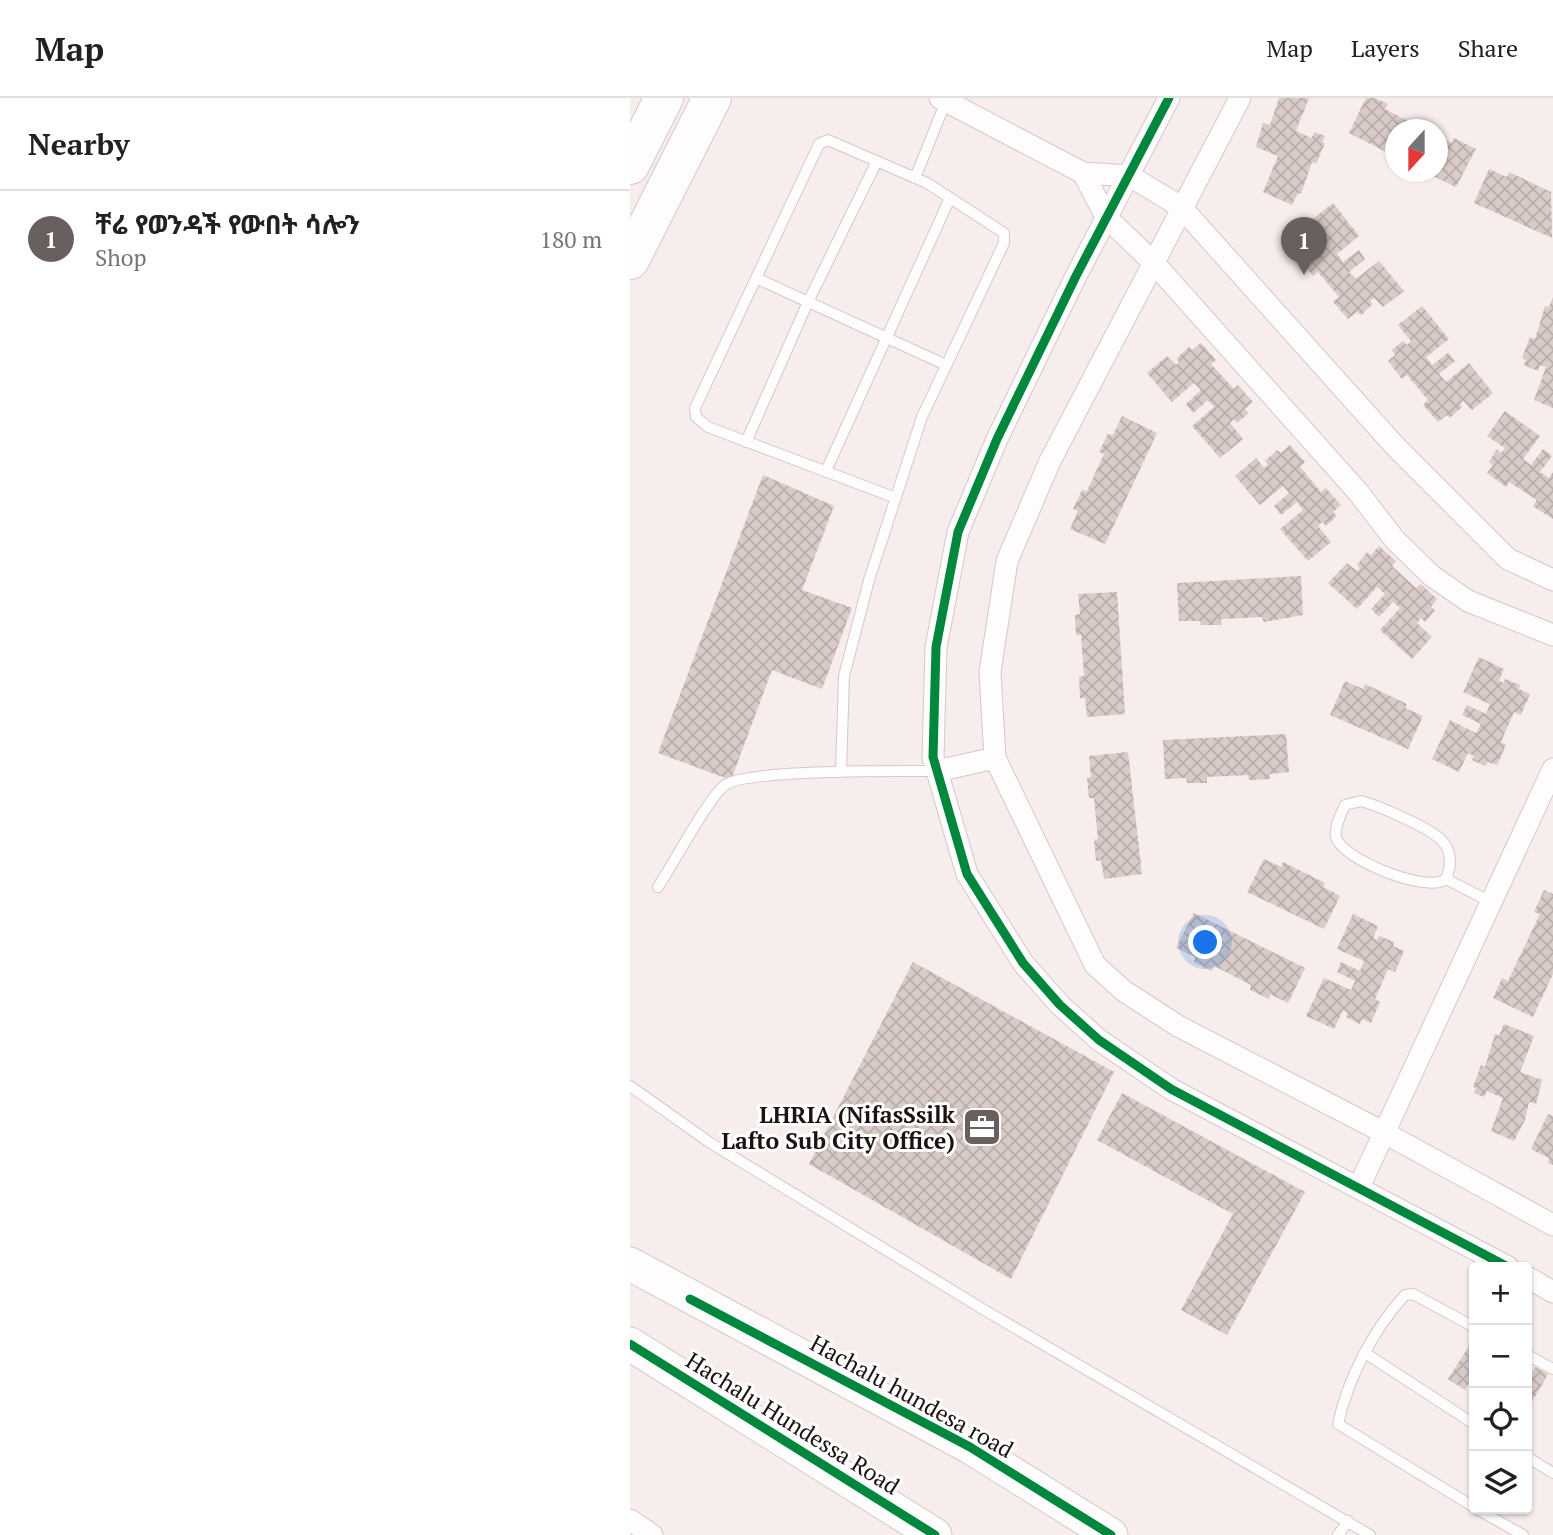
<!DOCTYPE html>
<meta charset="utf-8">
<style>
:root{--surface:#fff;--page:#f2f2f2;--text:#202124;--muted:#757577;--line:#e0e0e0;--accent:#695f5e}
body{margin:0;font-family:"PT Serif","Noto Sans Ethiopic",serif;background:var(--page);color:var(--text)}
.controls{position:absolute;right:21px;bottom:21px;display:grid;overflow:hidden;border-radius:7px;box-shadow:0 2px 5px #0004}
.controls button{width:63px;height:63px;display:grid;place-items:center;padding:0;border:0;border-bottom:2px solid var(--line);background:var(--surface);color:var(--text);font:35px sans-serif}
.compass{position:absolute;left:755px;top:21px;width:63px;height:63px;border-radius:50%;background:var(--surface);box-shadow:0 2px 5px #0004;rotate:201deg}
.you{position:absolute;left:576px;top:845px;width:24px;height:24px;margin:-18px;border:5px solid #fff;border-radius:50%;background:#1a73e8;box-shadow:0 0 0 10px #1a73e833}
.badge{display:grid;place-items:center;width:46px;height:46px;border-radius:50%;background:var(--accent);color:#fff;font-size:23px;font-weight:700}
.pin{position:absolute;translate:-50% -58px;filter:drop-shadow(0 2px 4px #0008)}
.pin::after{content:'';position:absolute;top:37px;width:24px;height:21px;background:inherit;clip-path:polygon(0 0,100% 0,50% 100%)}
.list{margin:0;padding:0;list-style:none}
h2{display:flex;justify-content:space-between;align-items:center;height:91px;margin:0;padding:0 28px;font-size:30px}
h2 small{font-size:23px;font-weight:400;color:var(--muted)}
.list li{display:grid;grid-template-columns:46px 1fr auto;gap:21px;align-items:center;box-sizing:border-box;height:98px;padding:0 28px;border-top:2px solid var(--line)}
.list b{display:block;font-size:26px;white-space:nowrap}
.list p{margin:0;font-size:23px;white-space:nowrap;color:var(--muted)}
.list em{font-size:23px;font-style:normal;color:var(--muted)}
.icon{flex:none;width:38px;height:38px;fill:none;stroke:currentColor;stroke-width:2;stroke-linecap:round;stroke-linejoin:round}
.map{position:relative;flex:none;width:923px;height:1437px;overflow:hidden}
header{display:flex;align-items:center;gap:42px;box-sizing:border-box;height:98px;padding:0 35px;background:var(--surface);border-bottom:2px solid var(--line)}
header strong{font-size:33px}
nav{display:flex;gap:38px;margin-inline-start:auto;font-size:24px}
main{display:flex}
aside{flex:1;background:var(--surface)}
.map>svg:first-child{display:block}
.building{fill:url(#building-cross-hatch)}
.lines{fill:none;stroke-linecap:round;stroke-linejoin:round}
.lane-casing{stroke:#d3c9c8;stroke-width:12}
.street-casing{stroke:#d3c9c8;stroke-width:23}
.primary-casing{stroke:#d3c9c8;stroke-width:35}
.highway-casing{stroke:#d3c9c8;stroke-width:40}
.lane{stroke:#fefcfc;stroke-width:10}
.street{stroke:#fefcfc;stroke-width:21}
.primary{stroke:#fefcfc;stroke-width:33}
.highway{stroke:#fefcfc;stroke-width:38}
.cycleway-casing{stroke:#fff;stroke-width:13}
.cycleway{stroke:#00873e;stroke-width:9}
.labels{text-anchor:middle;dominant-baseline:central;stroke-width:6;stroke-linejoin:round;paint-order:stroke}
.poi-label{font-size:23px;font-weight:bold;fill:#1c1211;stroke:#fff;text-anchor:end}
.street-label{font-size:23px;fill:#1c1211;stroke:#fff}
</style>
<header>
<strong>Map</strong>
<nav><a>Map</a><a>Layers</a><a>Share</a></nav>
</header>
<main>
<aside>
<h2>Nearby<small></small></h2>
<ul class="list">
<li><span class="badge">1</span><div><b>ቸሬ የወንዳች የውበት ሳሎን</b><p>Shop</p></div><em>180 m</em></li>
</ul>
</aside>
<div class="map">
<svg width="923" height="1437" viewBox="0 0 923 1437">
<defs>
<pattern id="building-cross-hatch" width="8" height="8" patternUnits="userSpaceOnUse" patternTransform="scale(1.75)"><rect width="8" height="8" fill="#d9cbc7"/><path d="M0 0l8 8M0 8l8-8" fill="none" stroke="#baadaa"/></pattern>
</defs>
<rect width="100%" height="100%" fill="#f7edec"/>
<path class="building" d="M649,0H679L666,33L682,40L684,34L695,38L692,44L695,45L686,66L682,64L671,96L668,95L662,107L633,94L648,58L626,49L633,25L640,27Z
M736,0H745L758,6L755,11L795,32H766V59L719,35Z
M808,38L822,45L824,40L846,51L826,89L795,74H808Z
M859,71L877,79L879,74L921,94L922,140L844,105Z
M703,105L729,138L707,156L713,164L729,152L735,161L719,174L726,181L749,163L774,193L753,209L744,200L740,203L743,206L731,217L727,214L718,221L703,204L709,199L688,174L683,178L668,160L676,154L673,149L684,140L687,144L692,140L679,124Z
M923,199V310L904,302L916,269L910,267L908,273L894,267L896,262L892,260L900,239L905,241L915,208L919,209Z
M792,208L819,241L796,259L802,267L818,255L825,263L809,276L816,284L839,265L863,295L842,312L833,303L830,306L832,309L820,320L817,317L808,324L793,307L798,302L777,277L772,281L758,263L765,257L762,252L773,243L777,247L781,243L768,227Z
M571,245L586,262L581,266L604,291L608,287L623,304L615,311L619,315L607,325L604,321L600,325L613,341L590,360L562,328L584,309L578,302L563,315L556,306L571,292L564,285L542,304L517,275L537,258L546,267L549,264L547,260L559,249L562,252Z
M875,313L910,338L893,361L901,367L913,351L922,358L910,374L919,380L923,374V421L903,408L907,402L879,384L876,389L857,375L863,367L859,364L867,351L871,355L875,350L857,338Z
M492,318L527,335L475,446L440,431L448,413L443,411L452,392L457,393L474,356L469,354L478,336L483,337Z
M660,347L675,364L670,369L691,394L696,390L711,407L703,414L707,418L696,428L692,424L688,428L701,444L678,463L650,431L673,412L667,404L651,417L644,408L659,395L653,388L630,407L605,378L626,360L634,370L638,367L635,363L647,352L651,355Z
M133,377L204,408L172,492L222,510L192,591L142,572L101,682L28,655Z
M749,448L766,463L762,468L786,490L791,486L807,501L801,509L805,512L795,524L791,520L787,525L802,539L782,561L750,532L770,510L763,504L749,519L741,511L755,496L747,489L727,511L698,485L717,465L727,473L730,470L727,467L737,454L741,457Z
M671,478L673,517L634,524L632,519L591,521L592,527H571L570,523H549L547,485Z
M487,494L495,616L457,619L455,600H450L449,579L454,578L451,537H446L445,517L450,516L448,496Z
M849,559L874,571L869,583L873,585L875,581L890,587L889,591L900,596L891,617L884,614L871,644L876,647L867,667L858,664L855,668L842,662L844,658L838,655L829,674L802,661L820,622L846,635L851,626L832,617L837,607L856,616L860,606L833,594Z
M715,583L733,591L735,586L777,606L775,610L793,618L778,651L700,617Z
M656,636L659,674L639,676L640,681L619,682L618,677L577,679V685H557L556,680L535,681L533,642Z
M498,654L512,776L474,781L471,762L466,763L464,742L468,741L464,700H459L457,680L461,679L459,658Z
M634,761L651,769L653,764L695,785L693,789L710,798L694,831L617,794Z
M914,792L923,796V876L903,919L863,900L872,880L878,883L910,816L904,814Z
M564,815L675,870L658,905L640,896L639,901L620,892L621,887L584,868L582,873L564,864L565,859L546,850Z
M723,816L748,828L743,840L747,842L749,838L764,844L763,848L774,853L765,874L758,871L745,901L750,904L741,925L732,921L730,926L716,919L718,915L713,912L704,931L676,918L694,880L721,892L725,883L707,874L711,864L730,873L734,863L707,851Z
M283,864L484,974L381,1181L179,1066Z
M874,926L904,938L890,974L912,982L906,1006L899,1004L895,1022L884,1043L861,1033L873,1000L857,993L854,999L844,995L846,990L843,989L851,967L855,969L865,936L869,938Z
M492,995L675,1094L597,1237L551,1212L603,1116L467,1042Z
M918,1016L923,1018V1067L918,1065L919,1060L901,1051Z
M844,1240V1277L835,1292L818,1281Z
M905,1269L918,1276L902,1304L897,1301V1283Z"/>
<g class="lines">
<defs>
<path id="lane" d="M285,80L316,3
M128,181L316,267
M116,344L178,204L247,63
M196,373L320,100
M211,674L214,578L239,482L292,319L374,145V135L297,85L198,42L189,46L65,310L66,319L78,329L266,400
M731,703C749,708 804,731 814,745C822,756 821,769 816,781C797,796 711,761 706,739C704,729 711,716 715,707Z
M816,781L861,804
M28,789C42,768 78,700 95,687C118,671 271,673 307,673
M0,988L79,1044L356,1213L740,1437
M844,1229L783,1196L775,1197C743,1232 718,1280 708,1326L844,1409
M735,1255L844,1326
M897,1257L923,1271
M897,1359L923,1375
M847,1411L893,1437
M708,1437L718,1423"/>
<path id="street" d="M310,0L453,75L500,78L551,109L764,347L878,461L923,482
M539,0L446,178L367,341L328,434L306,549L303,659L337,776L393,865L430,907L469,942L541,991L878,1169
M610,0L420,363L377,463L360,574L365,660L465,867L494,893L548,928L753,1034L923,1127
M453,75L476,119L524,165L728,394L765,442L802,478L838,503L923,537
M307,673L365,660
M729,1089L923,671
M897,1179L923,1194
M0,1422L22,1437"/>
<path id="primary" d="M0,1166L340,1349L481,1437
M0,1246L305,1437"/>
<path id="highway" d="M0,67L34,0
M0,162L82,0"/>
</defs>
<use href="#lane" class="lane-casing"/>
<use href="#street" class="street-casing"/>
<use href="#primary" class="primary-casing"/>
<use href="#highway" class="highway-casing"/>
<use href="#lane" class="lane"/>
<use href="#street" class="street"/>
<use href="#primary" class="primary"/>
<use href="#highway" class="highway"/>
<defs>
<path id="cycleway" d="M539,0L446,178L367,341L328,434L306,549L303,659L337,776L393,865L430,907L469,942L541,991L878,1169
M60,1201L340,1349L481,1437
M0,1246L305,1437"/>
</defs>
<use href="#cycleway" class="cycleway-casing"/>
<use href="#cycleway" class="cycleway"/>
</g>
<defs>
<symbol id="office-square" viewBox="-11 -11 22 22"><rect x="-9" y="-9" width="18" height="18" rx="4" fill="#695f5e" stroke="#fff"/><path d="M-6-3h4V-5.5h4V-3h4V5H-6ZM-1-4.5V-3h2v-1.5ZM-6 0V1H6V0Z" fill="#fff"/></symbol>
</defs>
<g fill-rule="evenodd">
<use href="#office-square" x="330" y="1007" width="44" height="44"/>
</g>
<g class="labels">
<g class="poi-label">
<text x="325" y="1016">LHRIA (NifasSsilk<tspan x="325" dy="26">Lafto Sub City Office)</tspan></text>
</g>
<g class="street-label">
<text transform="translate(282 1298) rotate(29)">Hachalu hundesa road</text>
<text transform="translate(163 1325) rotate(32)">Hachalu Hundessa Road</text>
</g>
</g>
</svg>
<div class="controls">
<button>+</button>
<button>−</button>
<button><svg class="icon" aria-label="locate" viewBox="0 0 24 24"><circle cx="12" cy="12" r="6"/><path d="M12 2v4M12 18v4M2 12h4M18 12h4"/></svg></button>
<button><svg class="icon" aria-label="layers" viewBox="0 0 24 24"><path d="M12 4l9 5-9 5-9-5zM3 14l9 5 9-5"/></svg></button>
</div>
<svg class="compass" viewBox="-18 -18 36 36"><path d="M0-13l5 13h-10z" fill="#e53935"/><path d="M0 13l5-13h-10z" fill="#757577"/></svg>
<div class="you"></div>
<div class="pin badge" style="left:674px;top:177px">1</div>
</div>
</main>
